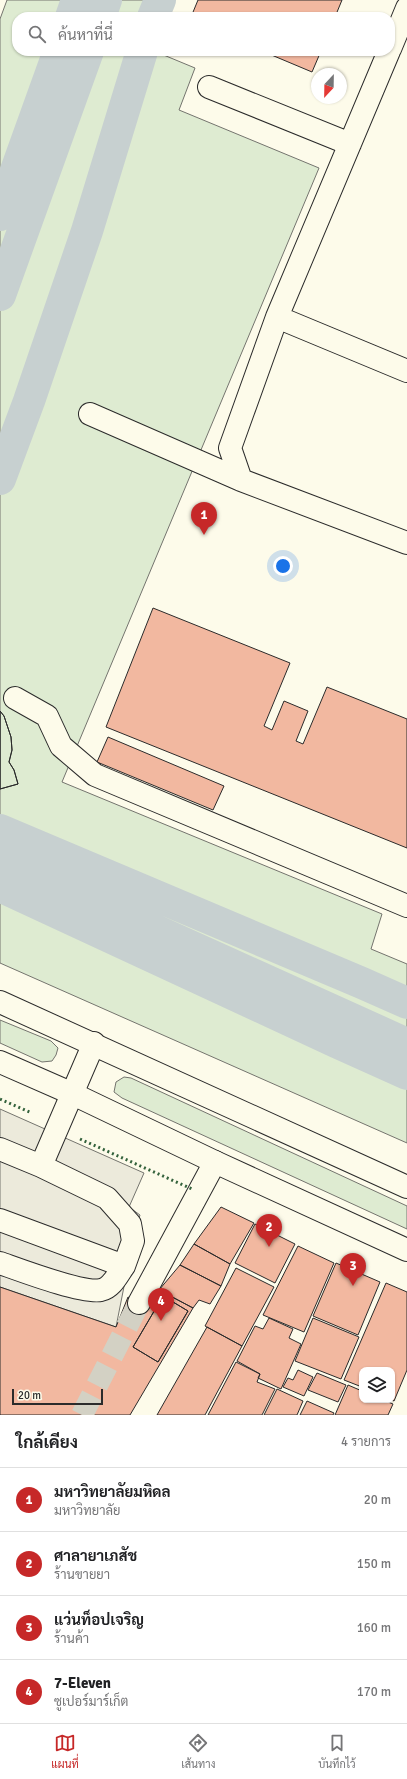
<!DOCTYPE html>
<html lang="th">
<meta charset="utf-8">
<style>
:root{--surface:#fff;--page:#f2f2f2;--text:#202124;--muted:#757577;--line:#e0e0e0;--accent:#c62828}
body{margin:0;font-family:Signika,Sarabun,sans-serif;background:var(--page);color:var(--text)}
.controls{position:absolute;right:12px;bottom:12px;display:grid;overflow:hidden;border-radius:8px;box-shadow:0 1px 3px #0004}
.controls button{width:36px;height:36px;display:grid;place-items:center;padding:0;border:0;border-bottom:1px solid var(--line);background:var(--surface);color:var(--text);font:20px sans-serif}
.compass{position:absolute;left:311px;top:68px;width:36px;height:36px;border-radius:50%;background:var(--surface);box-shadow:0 1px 3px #0004;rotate:202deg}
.scale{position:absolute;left:12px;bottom:10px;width:91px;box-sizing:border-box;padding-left:4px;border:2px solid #2b2b2b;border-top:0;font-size:11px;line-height:14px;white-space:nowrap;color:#2b2b2b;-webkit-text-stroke:3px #fdfbea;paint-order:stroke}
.you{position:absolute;left:283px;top:566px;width:14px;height:14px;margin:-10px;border:3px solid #fff;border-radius:50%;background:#1a73e8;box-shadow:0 0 0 6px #1a73e833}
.badge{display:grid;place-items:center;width:26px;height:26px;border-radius:50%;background:var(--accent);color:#fff;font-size:13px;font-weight:700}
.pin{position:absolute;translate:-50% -33px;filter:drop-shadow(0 1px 2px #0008)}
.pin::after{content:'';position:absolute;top:21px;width:14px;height:12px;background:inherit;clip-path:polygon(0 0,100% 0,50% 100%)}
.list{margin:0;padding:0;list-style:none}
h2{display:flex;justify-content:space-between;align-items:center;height:52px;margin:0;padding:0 16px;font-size:17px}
h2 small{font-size:13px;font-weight:400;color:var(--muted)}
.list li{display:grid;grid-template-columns:26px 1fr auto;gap:12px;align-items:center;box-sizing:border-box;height:64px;padding:0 16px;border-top:1px solid var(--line)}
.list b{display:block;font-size:15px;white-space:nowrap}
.list p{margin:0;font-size:13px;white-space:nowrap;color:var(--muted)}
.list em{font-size:13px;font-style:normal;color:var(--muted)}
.icon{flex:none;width:22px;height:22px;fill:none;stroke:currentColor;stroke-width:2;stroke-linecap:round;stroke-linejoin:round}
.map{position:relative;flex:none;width:407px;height:1415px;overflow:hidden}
.search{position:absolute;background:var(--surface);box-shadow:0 1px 3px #0004;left:12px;right:12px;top:12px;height:44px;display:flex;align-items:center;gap:10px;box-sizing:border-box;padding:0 14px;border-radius:16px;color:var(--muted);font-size:15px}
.sheet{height:308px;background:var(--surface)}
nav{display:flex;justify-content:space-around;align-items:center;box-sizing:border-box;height:56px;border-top:1px solid var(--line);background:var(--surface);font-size:11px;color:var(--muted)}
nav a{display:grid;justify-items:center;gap:2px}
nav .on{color:var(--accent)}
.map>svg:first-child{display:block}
.green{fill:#deebd1;stroke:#74746e}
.parking{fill:#eceadb;stroke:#74746e}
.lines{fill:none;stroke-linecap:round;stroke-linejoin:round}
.canal{stroke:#c7d0d0;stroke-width:32}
.building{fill:#f2b8a0;stroke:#2b2b2b;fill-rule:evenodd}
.minor-tunnel{stroke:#d3d1c4;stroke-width:22;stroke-dasharray:22 11;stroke-linecap:butt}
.minor-casing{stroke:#2b2b2b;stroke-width:24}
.major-casing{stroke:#2b2b2b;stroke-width:24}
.minor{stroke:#fdfbea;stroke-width:22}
.major{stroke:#fdfbea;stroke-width:22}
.hedge{stroke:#34623c;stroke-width:3;stroke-dasharray:2 3;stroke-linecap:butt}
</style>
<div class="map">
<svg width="407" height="1415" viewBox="0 0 407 1415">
<rect width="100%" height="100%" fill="#fdfbea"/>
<path class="green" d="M7,0H170L163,17H17V51H154L195,68L179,110L319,168L62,782L382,914L371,949L407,964V1143L0,963V19Z
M0,1020L51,1041L58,1048L56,1055L52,1061L42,1062L0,1043Z
M124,1077L131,1078L407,1206V1229L122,1098L114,1092L116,1082Z"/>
<path class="parking" d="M0,1109L144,1173L129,1207L140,1215L135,1231L116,1327L0,1287Z"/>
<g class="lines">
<path class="canal" d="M71,17L77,0
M100,17L106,0
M153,17L160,0
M0,215L59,51
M0,295L88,51
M0,479L29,401L87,231L142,51
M0,830L362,983L407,1003
M0,860L407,1044
M0,886L336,1042L407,1074"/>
</g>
<path class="building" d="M198,0H342L335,17H191Z
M262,51H321L312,72Z
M153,608L290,663L264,726L272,730L284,701L308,711L296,741L303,744L327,687L407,719V848L106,727Z
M0,711L4,716L11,737L12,750L9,762L14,770L18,784L0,789Z
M0,711L4,716L11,737L12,750L9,762L14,770L18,784L0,789Z
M108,737L224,786L213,810L97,762Z
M221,1207L254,1223L230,1264L194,1244Z
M255,1224L295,1244L275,1283L235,1263Z
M194,1244L230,1264L221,1286L180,1265Z
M298,1246L334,1263L304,1332L263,1315Z
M336,1263L380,1282L358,1335L313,1316Z
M180,1265L221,1286L210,1304L199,1300L193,1308L159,1290Z
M236,1268L274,1287L242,1346L205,1326Z
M386,1283L407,1292V1370L394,1401L392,1400V1370H362V1387L344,1380Z
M0,1287L116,1327L128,1297L147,1308L159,1290L193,1308L130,1415H0ZM163,1296L188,1311L158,1362L133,1347Z
M163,1296L188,1311L158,1362L133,1347Z
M269,1318L293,1329L289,1338L301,1344L281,1389L258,1378L260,1374L237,1361L255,1326L263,1329Z
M313,1318L359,1337L341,1379L295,1361Z
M207,1327L242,1346L205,1415H157Z
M236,1362L260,1374L257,1382L275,1389L262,1415H208Z
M298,1370L313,1377L304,1396L283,1387L288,1378L293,1380Z
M317,1373L346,1385L338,1402L308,1390Z
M348,1385L362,1391V1400H383L393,1404L388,1415H335Z
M277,1389L303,1401L297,1415H264Z
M307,1401L334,1413L333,1415H300Z"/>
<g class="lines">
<path class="minor-tunnel" d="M82,1415L139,1303"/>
<defs>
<path id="minor" d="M390,49L407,8
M209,87L350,144
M277,317L407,371
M90,414L241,480L407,543
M241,480L230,448L277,317L389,51
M15,698L47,716L61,746L95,775L407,906
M0,1149L41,1166L107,1198L130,1224L133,1241L124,1266L0,1220
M41,1166L94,1043
M0,1263C20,1270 83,1294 101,1290C112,1288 118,1274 124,1266
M139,1303L215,1162"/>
<path id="major" d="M0,1002L407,1187
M0,1062L73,1094L215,1162L407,1250"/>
</defs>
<use href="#minor" class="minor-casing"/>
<use href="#major" class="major-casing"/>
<use href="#minor" class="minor"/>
<use href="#major" class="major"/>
<path class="hedge" d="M0,1099L32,1113
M80,1139L192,1189"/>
</g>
</svg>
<div class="controls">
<button><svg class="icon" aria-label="layers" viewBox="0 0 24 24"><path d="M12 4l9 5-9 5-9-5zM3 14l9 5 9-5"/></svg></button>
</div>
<svg class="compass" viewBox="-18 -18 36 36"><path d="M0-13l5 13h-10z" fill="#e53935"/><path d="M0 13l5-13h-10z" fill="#757577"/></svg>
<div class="scale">20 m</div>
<div class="you"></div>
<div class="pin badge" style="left:204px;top:535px">1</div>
<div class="pin badge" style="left:269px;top:1247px">2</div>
<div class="pin badge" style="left:353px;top:1286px">3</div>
<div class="pin badge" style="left:161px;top:1321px">4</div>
<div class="search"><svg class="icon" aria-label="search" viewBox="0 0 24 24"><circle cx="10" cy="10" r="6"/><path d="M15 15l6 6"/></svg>ค้นหาที่นี่</div>
</div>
<section class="sheet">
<h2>ใกล้เคียง<small>4 รายการ</small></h2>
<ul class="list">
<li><span class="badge">1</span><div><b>มหาวิทยาลัยมหิดล</b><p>มหาวิทยาลัย</p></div><em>20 m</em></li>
<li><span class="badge">2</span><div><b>ศาลายาเภสัช</b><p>ร้านขายยา</p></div><em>150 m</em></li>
<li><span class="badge">3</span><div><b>แว่นท็อปเจริญ</b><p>ร้านค้า</p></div><em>160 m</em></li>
<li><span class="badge">4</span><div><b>7-Eleven</b><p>ซูเปอร์มาร์เก็ต</p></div><em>170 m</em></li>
</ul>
</section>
<nav>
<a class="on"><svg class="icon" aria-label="map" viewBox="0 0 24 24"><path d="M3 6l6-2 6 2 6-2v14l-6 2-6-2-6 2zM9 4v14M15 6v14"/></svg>แผนที่</a>
<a><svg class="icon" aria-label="directions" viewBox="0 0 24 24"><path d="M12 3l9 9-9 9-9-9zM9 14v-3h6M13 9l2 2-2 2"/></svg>เส้นทาง</a>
<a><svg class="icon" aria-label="saved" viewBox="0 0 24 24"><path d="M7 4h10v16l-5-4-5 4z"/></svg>บันทึกไว้</a>
</nav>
